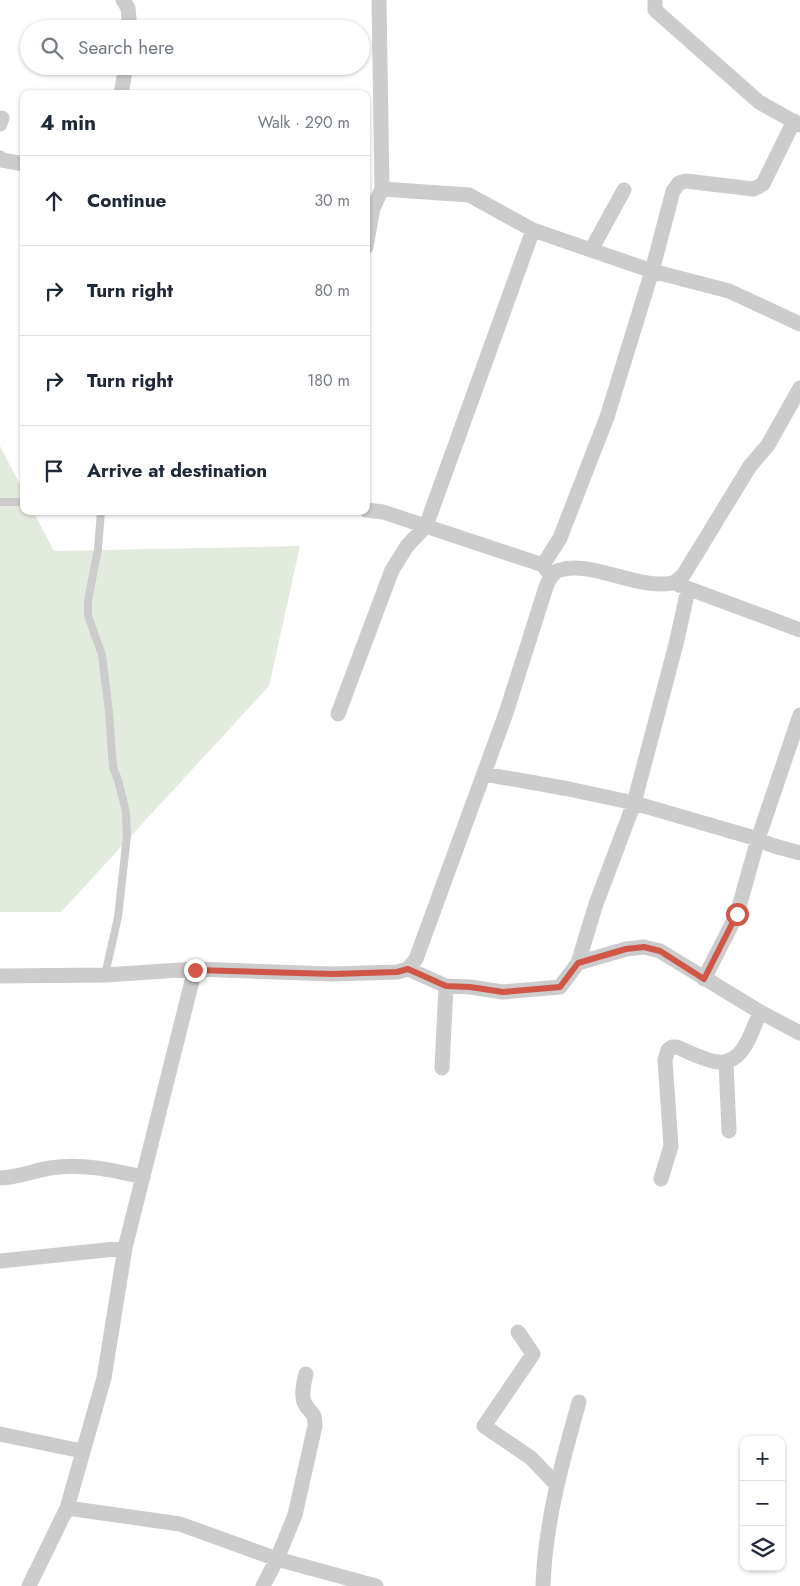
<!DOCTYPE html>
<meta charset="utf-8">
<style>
:root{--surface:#fff;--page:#f6f6f7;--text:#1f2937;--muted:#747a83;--line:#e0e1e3}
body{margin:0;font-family:Jost,sans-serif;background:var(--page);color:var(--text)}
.controls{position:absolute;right:15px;bottom:15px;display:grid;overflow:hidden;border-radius:10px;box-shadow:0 1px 4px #0004}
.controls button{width:45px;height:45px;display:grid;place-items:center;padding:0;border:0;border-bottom:1px solid var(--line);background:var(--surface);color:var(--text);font:25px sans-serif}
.stop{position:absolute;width:15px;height:15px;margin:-11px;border:4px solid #d05747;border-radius:50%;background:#fff}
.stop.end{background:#d05747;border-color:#fff;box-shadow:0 1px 5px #0008}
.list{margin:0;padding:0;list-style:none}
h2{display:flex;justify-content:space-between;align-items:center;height:65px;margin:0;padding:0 20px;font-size:21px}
h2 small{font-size:16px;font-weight:400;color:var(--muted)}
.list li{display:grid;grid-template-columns:32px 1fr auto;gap:15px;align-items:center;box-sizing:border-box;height:90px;padding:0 20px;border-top:1px solid var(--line)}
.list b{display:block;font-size:19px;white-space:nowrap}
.list em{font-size:16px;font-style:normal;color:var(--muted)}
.icon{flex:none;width:28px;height:28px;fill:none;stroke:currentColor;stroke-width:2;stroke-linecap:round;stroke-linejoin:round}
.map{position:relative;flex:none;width:800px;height:1586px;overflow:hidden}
.search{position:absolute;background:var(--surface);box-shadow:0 1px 4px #0004;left:20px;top:20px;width:350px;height:55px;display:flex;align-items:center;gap:12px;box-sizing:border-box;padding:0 18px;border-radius:28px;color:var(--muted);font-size:19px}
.panel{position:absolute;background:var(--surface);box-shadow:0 1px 4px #0004;left:20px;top:90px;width:350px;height:425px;border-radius:10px}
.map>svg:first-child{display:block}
.green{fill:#e3eade}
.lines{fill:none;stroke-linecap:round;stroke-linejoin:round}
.lane{stroke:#ccc;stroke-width:8}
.street{stroke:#ccc;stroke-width:15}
.route{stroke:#d05747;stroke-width:6}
</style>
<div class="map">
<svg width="800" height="1586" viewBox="0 0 800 1586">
<rect width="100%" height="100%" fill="#fff"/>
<path class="green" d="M0,446L24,492V511H33L54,551L300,546L269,686L61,912H0Z"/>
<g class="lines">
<path class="lane" d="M0,502H24
M101,511L98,549L88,600V616L102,655L109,712L113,767L118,780L126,812L127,836L118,917L105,975"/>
<path class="street" d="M123,0L128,8L130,29
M655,0V10L759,102L800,125
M121,94L126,66
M0,124L2,118
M0,158L2,160L24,164
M382,189L469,195L533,230L652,271L729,291L800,324
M366,247L373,208L382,189L379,0
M591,250L624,190
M366,510L383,512L543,565
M551,576L543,565L560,538L607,417L652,271L673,191L679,183L686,181L753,189L758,187L763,184L794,121
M679,585L800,630
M338,714L392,570L407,546L426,526L533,230
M484,774L569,789L634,803L758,839L771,845L800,853
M578,963L596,904L634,803L676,644L688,590
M408,969L446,986L470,987L503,992L560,987L578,963L626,949L644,947L660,951L760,1012L800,1033
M0,976L105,975L195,969L333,974L397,972L408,969L416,959L506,713L546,587C549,580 552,572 560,570C590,560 638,590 672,583C676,582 681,577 684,574L750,466L768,445L800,388
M704,979L737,914L758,839L800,715
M726,1062L729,1131
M442,1068L446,986
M0,1178C20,1177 32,1171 50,1168C82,1163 112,1170 143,1177
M661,1179L671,1146L665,1060L668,1050L672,1047H677C688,1052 706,1061 718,1062C743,1065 752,1031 760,1012
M0,1261L125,1248
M518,1332L533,1354L484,1426L531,1458L556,1484
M0,1434L82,1451
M67,1508L180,1524L277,1559L376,1586
M29,1586L67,1508L104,1378L125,1248L195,969
M263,1586L277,1559L295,1515L315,1426C315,1409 309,1414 304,1402C301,1394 304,1382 306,1374
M543,1586C545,1523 562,1462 579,1402"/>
</g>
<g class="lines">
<path class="route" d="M195,970L333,974L397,972L408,969L446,986L470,987L503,992L560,987L578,963L626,949L644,947L660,951L704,979L737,914"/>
</g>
</svg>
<div class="controls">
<button>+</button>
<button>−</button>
<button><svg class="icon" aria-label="layers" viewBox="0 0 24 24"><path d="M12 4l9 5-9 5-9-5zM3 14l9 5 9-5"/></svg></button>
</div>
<div class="stop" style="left:737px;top:914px"></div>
<div class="stop end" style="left:195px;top:970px"></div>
<div class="search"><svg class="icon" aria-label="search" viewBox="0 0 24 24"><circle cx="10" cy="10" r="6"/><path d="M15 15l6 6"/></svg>Search here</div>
<section class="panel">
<h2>4 min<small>Walk · 290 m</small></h2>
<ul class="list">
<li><svg class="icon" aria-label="ahead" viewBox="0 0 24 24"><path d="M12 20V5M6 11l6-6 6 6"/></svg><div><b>Continue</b></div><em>30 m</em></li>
<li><svg class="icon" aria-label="right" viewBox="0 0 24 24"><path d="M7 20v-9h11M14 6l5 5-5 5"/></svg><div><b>Turn right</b></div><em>80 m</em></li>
<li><svg class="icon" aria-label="right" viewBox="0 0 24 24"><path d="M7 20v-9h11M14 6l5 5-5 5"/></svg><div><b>Turn right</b></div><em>180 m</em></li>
<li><svg class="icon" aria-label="arrive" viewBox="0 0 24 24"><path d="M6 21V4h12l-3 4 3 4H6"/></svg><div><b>Arrive at destination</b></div></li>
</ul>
</section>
</div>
